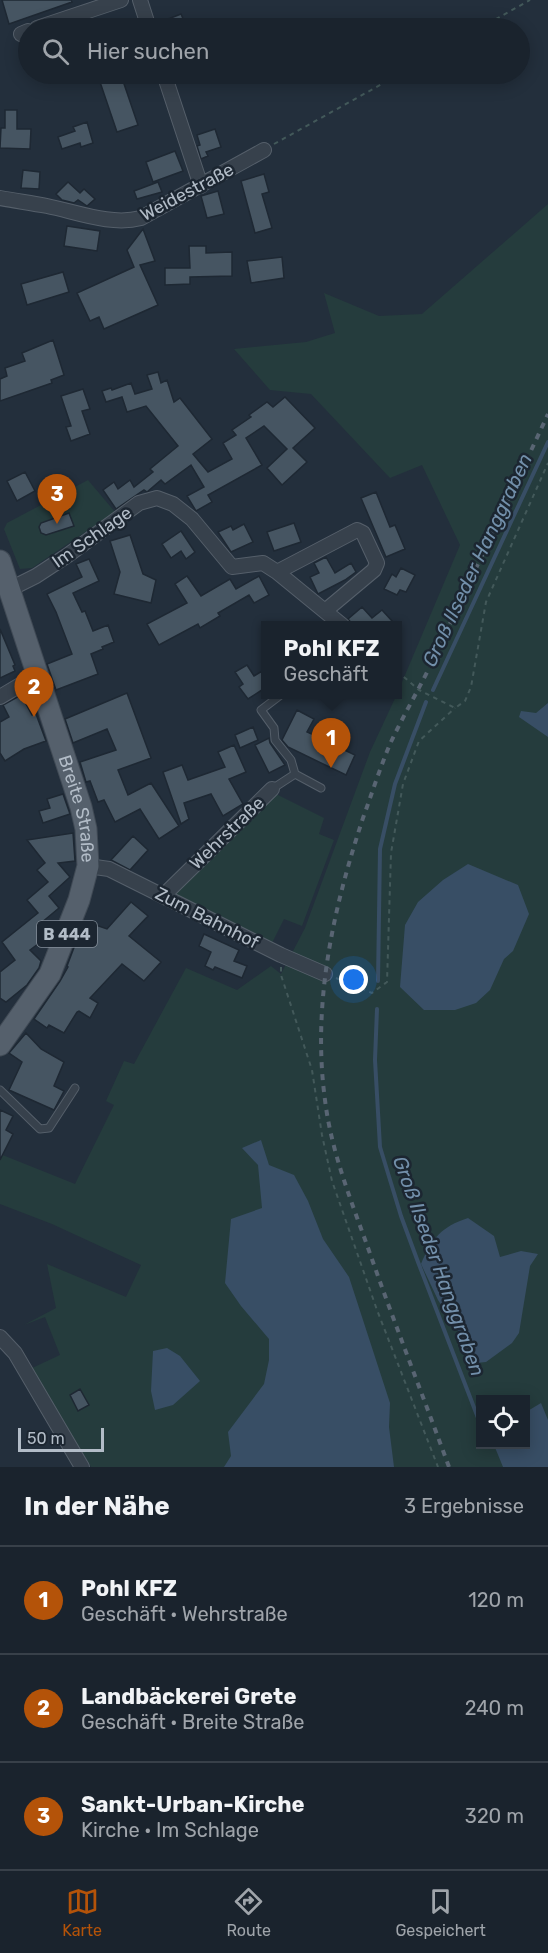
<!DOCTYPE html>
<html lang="de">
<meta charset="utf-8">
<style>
:root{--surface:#1a232d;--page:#232b35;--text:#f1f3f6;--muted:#9fa4aa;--line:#384049;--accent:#b45309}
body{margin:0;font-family:Rubik,sans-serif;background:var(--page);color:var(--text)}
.controls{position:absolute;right:18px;bottom:18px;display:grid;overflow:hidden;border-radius:0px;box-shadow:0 3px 15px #0003}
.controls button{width:54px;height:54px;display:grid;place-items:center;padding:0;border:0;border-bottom:2px solid var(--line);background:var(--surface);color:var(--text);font:30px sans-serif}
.scale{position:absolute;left:18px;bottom:15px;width:86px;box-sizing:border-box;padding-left:6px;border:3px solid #b2bcc7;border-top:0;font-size:16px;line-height:21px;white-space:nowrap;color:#b2bcc7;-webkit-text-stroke:4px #1c2631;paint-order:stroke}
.you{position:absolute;left:354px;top:980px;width:21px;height:21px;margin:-15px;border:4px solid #fff;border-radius:50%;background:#1a73e8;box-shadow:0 0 0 9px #1a73e833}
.badge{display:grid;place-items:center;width:39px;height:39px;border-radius:50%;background:var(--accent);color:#fff;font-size:20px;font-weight:700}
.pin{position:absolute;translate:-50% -50px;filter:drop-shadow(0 2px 3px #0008)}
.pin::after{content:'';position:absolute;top:32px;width:21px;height:18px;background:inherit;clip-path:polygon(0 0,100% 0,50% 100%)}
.popup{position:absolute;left:261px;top:621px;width:141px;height:78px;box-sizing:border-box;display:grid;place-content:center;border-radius:0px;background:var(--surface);filter:drop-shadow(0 2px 4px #0005);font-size:20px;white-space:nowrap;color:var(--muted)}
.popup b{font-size:22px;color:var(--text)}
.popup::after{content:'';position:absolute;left:50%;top:100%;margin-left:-12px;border:12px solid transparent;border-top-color:var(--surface)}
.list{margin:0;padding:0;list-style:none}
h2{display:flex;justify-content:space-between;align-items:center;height:78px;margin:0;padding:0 24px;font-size:26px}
h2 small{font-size:20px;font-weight:400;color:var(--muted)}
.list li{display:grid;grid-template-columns:39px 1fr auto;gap:18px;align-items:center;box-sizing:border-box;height:108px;padding:0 24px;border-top:2px solid var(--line)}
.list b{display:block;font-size:22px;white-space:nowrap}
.list p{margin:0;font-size:20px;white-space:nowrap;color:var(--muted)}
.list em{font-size:20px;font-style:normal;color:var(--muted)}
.icon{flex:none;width:33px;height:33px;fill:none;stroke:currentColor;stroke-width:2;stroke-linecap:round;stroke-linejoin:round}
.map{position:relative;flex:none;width:548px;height:1467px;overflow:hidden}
.search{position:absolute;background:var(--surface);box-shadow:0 3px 15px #0003;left:18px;right:18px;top:18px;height:66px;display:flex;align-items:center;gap:15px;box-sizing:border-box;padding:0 21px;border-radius:33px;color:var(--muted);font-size:22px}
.sheet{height:402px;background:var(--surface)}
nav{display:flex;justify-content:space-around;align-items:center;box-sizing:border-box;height:84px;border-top:2px solid var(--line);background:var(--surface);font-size:16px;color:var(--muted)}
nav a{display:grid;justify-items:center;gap:3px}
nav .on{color:var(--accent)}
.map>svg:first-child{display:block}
.green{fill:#253c3d;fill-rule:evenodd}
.water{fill:#384e65}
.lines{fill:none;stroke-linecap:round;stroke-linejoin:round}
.stream{stroke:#384e65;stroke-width:4}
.building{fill:#465562;stroke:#1e2833;stroke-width:1.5}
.service-casing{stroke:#555f6a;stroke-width:9}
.minor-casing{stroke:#555f6a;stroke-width:16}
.primary-casing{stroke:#404a55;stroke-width:23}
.path{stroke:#43595a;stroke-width:2;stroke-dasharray:4.5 4.5;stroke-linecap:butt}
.service{stroke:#37414c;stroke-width:7}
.minor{stroke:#37414c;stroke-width:14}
.primary{stroke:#55606c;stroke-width:21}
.rail{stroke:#596573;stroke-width:4;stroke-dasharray:6 6;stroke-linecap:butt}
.labels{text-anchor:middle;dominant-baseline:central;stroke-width:5;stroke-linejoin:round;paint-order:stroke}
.shield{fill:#1c2631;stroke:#858f9a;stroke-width:1.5}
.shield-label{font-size:16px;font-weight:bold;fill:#b2bcc7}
.street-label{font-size:18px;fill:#b2bcc7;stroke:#1c2631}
.water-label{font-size:20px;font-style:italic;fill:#728faa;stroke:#1c2631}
</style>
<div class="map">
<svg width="548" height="1467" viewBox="0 0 548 1467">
<rect width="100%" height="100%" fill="#232f3c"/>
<path class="green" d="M548,204V1467H91L30,1369L60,1355L45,1317L24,1325L56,1308L47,1264L126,1297L141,1265L52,1224L0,1204V1154L75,1184L114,1105L106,1101L124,1061L134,1064L186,968L237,990L271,966L281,974L305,928L370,752L397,694L460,545L422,465L390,478L311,394L270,390L234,349L306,342L335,333L324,293L379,316L422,314ZM480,1400H526V1444H480Z
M88,480L115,512L32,568L20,569L4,529L7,523Z
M274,793L324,818L319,834L334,840L302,926L284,919L271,945L173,895Z"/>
<path class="water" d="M548,703V737L519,717L521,711L536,713Z
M468,864L518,885L529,914L513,951L504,959L490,990L476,1003L455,1010H424L400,987L405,925L418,902L443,880Z
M261,1140L269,1165L294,1175L308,1201L323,1239L349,1277L390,1403L389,1427L394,1467H224L231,1456L228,1432L264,1384L269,1360V1339L241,1306L225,1283L231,1219L262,1208L258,1165L242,1148Z
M468,1218L494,1236L500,1257L521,1251L538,1254L530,1266L519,1333L512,1343L486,1362L476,1363L466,1357L462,1337L438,1300L421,1264C432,1238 441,1227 468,1218Z
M167,1348L180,1356L200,1381L173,1405L155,1410L151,1391L153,1351Z
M541,1403L548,1420V1467H503L494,1445L526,1444V1412Z"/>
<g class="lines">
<path class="stream" d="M433,690L548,442
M378,981L380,849L395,784L426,702
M377,1009L375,1060L380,1147L401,1216L418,1262L480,1423"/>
</g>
<path class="building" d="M2,0H71L72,2L9,24Z
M181,14L187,28H166L163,21Z
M121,75L138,125L117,132L100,82Z
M5,110H17V129H31L30,149L0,148L1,128H5Z
M87,122L93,143L81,147L80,143L62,149L58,137L75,131L73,127Z
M215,129L221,147L206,152L208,156L201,159L197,146L200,145L197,135Z
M175,151L183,171L153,182L146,162Z
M23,170L40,172L39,189L21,188Z
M264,174L269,192L262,194L272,228L255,233L241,181Z
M68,182L80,193L84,189L95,199L87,206L78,200L74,203L62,200L56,194Z
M158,182L162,192L137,199L134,191Z
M218,191L224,214L207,218L201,196Z
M67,226L100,231L97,251L64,246Z
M143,229L155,261L140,265L158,305L104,329L99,317L90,321L77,293L134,267L127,250Z
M189,246H206V253L232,252V276L190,277V284L165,285V268H190Z
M282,257L284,278L251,283L247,261Z
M63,272L69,292L27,305L21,284Z
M53,340L64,375L51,380L52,383L0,401V379L7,376L5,368L25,361L22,353Z
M158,372L161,383L167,380L174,402L180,398L212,439L193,454L208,472L232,459L223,443L236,435L232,430L251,417L249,415L267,402L273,407L285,397L315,428L293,448L307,462L282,485L267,468L287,449L264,426L246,438L262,465L208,495L212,502L196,511L187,496L204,487L191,465L165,484L161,480L147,492L144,490L116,509L103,490L114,482L118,489L130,480L134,487L153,472L150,469L178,446L146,406L127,412L122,397L106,402L102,391L111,388L112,390L131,383L135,394L152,389L147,375Z
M83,389L90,409L82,411L90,434L71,441L66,427L71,426L61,396Z
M25,472L35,491L17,501L7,481Z
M376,492L390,527L395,525L405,549L386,557L361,498Z
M69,513L74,526L46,535L41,533L39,527L41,523Z
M294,523L301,542L274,551L267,532Z
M244,524L253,542L231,552L218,532L231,526L233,530Z
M181,531L195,552L186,559L181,551L171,558L162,544Z
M130,535L143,574L156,580L151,603L114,594L120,572L110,541Z
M326,557L335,573L351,563L356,572L345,580L318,594L310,577L319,573L314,563Z
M89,559L99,581L73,593L82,612L85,611L93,631L108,625L114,642L102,647L103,649L91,654L98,674L56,690L47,664L72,654L56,612L47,594L82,577L76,564Z
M401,568L415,575L406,592L400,590L397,595L384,589L392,574L396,577Z
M187,576L201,596L230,579L236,589L259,576L269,595L254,603L249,595L218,613L220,616L200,628L198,624L159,645L147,624L187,603L175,584Z
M362,607L372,618L382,610L392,621L386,626H354L348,619Z
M0,629L15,665L13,666L15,671L0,678Z
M247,665L254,676L262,671L265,676V688L248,699L239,687L243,684L235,672Z
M127,693L151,758L118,770L128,795L151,783L179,826L159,839L140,809L115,822L104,800L98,802L90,781L86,782L80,762L116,750L107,729L73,743L65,719Z
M21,695L32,715L36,714L46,741L24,749L5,761L0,753V722L9,717L3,705Z
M297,710L314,719L307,732L327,741L330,734L342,740L338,747L355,755L346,775L288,747L282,740Z
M253,727L258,740L240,748L235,735Z
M269,738L270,743L285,765L269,773L255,745Z
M234,745L246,772L229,779L243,804L223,816L211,794L184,803L189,819L181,824L163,772L182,765L188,780L225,767L218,752Z
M63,794L70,814L43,823L39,811L50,808L47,799Z
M73,833L75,861L58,863L70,877L49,896L59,908L41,923L50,935L30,950L41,961L39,968L27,985L6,1002L0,998V972L15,960L2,942L38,913L27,900L48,882L37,870L45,863L27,840Z
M133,836L148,850L130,870L111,860Z
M131,902L148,916L129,936L161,962L144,981L122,964L90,998L98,1003L90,1018L79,1011L77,1012L64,1033L49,1025L47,1028L34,1019L60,981L68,967L67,966L84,921L107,929Z
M204,934L239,950L234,961L247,966L242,978L215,967L213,970L205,966L211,952L199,946Z
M26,1033L41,1049L64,1062L54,1086L64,1091L54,1110L9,1090L22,1062L9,1053Z
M0,1110L13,1116L6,1130L13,1134L0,1160Z
M80,1389L89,1405L78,1411L70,1395Z"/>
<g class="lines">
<defs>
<path id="service" d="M282,694L261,710L274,728L275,740L291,760L295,774L321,788
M272,789L295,774
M0,1090L40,1129L49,1128L75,1088"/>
<path id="minor" d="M140,0L149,28
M37,28L121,0
M21,34L28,31
M164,74L201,186
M0,198C16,201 32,203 47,206C77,212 111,226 141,218L264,150
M277,572L357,530L363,533L377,563L374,570L325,611
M10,589L36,576L68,555L139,503L157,498L173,504L192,519L232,567L263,563L277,572L343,626
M0,697L37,675
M88,866L109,869L281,955L325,974
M163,896L272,789
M0,1337L15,1353L82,1467"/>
<g id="primary">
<path id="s1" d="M0,561L81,807L86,829L88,866L79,900L50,974L0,1045"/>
</g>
</defs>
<use href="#service" class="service-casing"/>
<use href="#minor" class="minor-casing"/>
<use href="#primary" class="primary-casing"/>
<path class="path" d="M480,28L530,0
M274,144L400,74
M397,671L419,690L455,708L465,701L471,687L486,602L548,463
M281,967V975L312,1070L322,1135L332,1181L377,1310L438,1467
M336,978L372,993L387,982L391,853L403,784L419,741L455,708"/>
<use href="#service" class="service"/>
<use href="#minor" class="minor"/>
<use href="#primary" class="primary"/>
<path class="rail" d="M449,1467C422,1393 393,1320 367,1245C350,1198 331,1150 325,1100C312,1004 333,909 363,818C372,793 380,768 390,744C404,714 422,684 436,654C473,574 511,494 548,414"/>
</g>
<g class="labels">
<rect class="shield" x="37" y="921" width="60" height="26" rx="4.5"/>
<g class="shield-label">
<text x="67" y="934">B 444</text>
</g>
<g class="street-label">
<text transform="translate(187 192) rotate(-28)">Weidestraße</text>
<text transform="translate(92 537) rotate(-35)">Im Schlage</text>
<text stroke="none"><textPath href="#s1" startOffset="260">Breite Straße</textPath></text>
<text transform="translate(227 833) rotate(-44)">Wehrstraße</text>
<text transform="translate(207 918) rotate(27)">Zum Bahnhof</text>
</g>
<g class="water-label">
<text transform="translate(477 560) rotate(-65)">Groß Ilseder Hanggraben</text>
<text transform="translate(439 1266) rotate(70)">Groß Ilseder Hanggraben</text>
</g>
</g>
</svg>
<div class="controls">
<button><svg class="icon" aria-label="locate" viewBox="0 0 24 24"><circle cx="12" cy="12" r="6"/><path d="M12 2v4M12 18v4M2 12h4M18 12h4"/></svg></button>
</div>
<div class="scale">50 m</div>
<div class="you"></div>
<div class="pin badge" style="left:331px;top:768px">1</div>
<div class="popup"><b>Pohl KFZ</b>Geschäft</div>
<div class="pin badge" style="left:34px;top:717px">2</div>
<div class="pin badge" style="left:57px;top:524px">3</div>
<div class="search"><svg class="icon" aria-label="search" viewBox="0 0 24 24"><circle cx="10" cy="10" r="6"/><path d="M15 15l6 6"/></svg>Hier suchen</div>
</div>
<section class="sheet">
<h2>In der Nähe<small>3 Ergebnisse</small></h2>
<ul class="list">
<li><span class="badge">1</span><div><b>Pohl KFZ</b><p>Geschäft · Wehrstraße</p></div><em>120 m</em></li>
<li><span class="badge">2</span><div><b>Landbäckerei Grete</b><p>Geschäft · Breite Straße</p></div><em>240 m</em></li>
<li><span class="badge">3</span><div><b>Sankt-Urban-Kirche</b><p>Kirche · Im Schlage</p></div><em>320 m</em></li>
</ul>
</section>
<nav>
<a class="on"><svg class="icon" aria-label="map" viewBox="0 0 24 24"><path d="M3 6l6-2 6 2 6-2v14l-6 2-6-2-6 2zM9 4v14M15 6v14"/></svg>Karte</a>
<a><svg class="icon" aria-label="directions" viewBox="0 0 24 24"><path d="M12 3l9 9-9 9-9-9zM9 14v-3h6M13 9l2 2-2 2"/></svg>Route</a>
<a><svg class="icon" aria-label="saved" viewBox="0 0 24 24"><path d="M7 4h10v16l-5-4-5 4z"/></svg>Gespeichert</a>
</nav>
